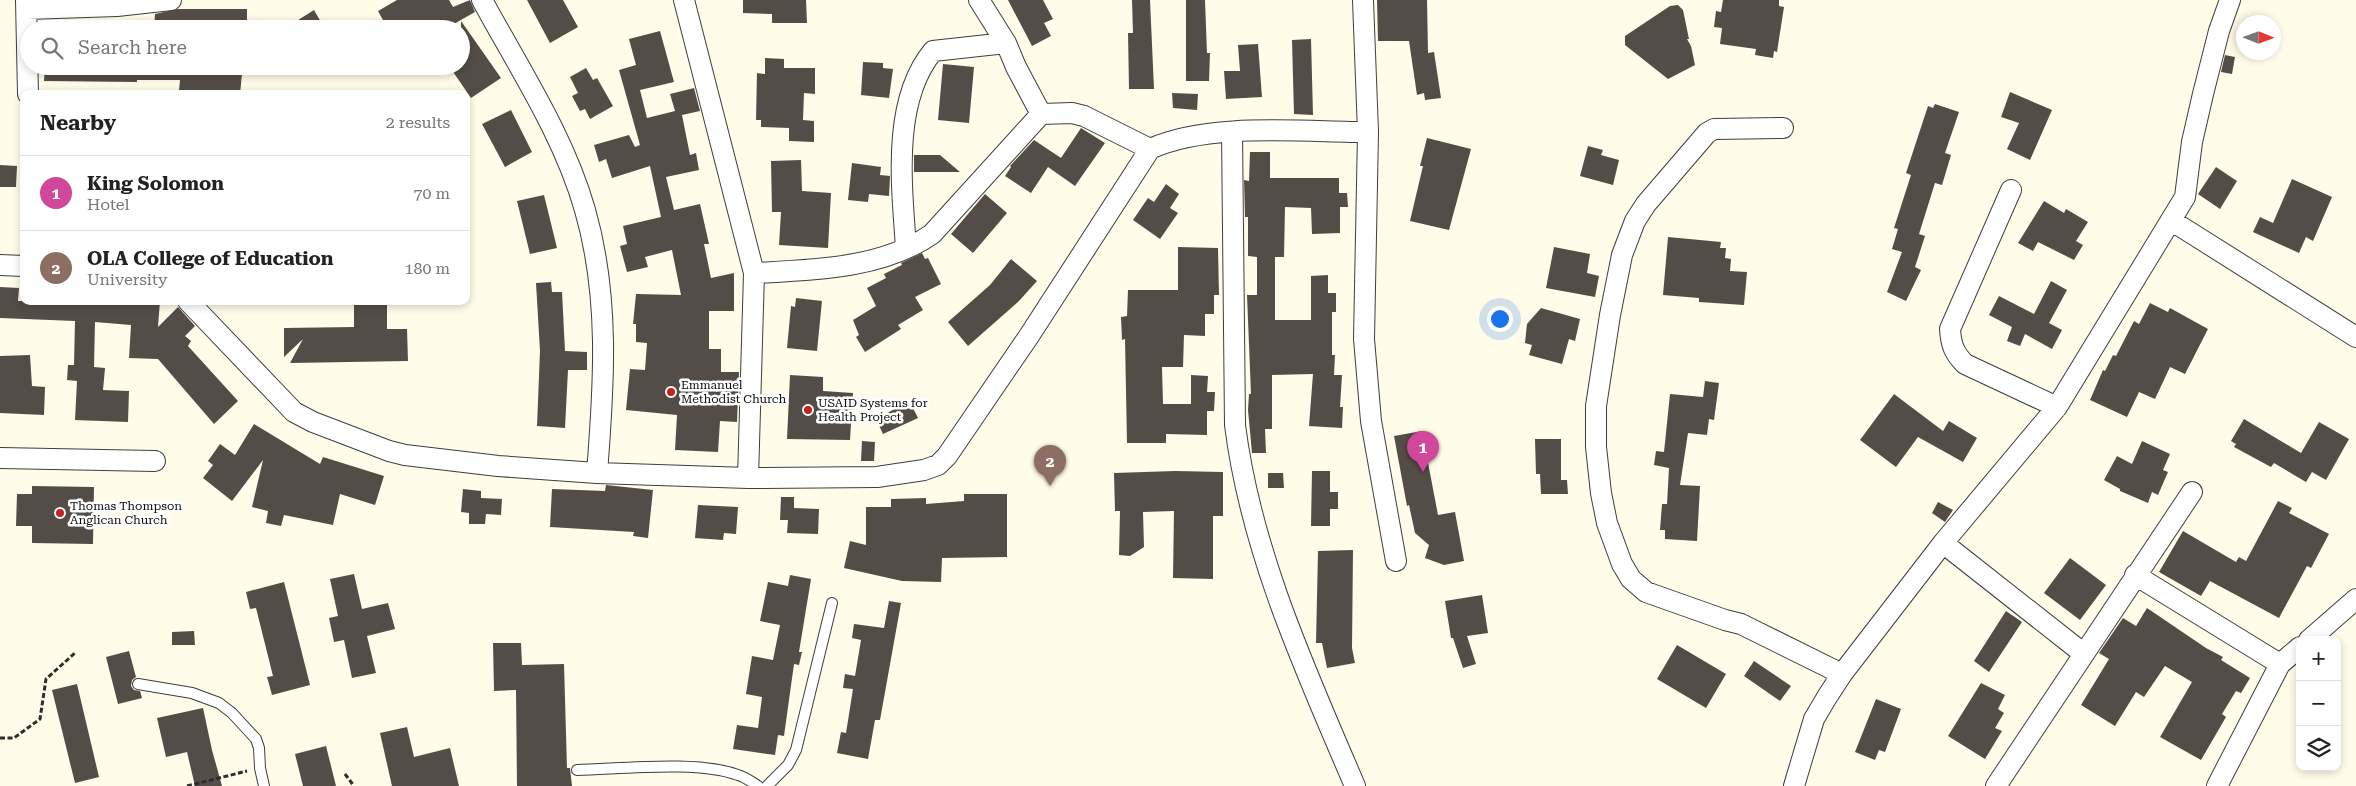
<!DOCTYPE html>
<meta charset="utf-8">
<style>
:root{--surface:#fff;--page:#f2f2f2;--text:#222;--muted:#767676;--line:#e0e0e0;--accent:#c1231e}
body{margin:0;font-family:"Roboto Serif",serif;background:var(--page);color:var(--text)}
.controls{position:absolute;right:15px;bottom:15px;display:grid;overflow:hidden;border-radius:10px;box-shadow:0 2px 8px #0003}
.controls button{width:45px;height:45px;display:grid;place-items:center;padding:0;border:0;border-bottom:1px solid var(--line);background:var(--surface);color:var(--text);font:25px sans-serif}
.compass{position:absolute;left:2236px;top:15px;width:45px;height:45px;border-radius:50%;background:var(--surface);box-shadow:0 2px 8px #0003;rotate:91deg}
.you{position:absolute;left:1499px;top:318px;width:18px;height:18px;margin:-12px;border:4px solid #fff;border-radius:50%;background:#1a73e8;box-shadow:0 0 0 8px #1a73e833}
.badge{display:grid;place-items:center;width:32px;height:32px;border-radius:50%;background:var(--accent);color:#fff;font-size:16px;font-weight:700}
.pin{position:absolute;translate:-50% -41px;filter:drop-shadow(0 1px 2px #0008)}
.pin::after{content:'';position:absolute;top:26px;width:18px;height:15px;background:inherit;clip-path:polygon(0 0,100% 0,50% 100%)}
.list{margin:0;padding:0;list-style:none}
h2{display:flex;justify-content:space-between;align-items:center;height:65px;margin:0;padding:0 20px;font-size:21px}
h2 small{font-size:16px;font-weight:400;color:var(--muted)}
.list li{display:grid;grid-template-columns:32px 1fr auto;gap:15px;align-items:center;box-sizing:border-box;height:75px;padding:0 20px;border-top:1px solid var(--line)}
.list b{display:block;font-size:19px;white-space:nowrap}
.list p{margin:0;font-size:16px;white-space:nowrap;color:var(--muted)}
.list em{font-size:16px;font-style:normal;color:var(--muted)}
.icon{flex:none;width:28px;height:28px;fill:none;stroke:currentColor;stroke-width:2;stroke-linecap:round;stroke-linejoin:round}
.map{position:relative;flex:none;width:2356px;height:786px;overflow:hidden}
.search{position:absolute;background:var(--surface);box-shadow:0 2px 8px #0003;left:20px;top:20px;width:450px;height:55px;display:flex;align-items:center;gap:12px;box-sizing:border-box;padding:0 18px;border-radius:28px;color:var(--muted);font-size:19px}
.panel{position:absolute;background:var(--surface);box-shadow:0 2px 8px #0003;left:20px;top:90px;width:450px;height:215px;border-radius:10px}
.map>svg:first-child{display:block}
.building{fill:#544d47}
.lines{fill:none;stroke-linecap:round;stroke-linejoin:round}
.service-casing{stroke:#3e3e3e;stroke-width:12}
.minor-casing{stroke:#3e3e3e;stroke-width:22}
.path{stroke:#2d2d2d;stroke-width:3;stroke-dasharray:5 2.5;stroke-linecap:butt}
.service{stroke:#fff;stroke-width:10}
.minor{stroke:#fff;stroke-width:20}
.poi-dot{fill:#c1231e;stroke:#fff;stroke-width:2}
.labels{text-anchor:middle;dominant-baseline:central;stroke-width:5;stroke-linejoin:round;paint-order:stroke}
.poi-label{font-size:12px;fill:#0b0b0b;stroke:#fff;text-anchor:start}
</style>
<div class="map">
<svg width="2356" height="786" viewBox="0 0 2356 786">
<rect width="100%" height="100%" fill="#fffcea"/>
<path class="building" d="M397,0H449L453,7L470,0L475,12L445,29H427L423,21L410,29H388L378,11Z
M527,0H563L578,27L550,43Z
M743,0H806L807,23H772V14L743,13Z
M1008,0H1043L1053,19L1044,23L1051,36L1032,46Z
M1132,0H1150L1154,89H1129L1128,33H1133Z
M1186,0H1205L1207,53H1210L1209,81H1186Z
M1377,0H1427L1428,53L1434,52L1441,98L1425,100L1424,93L1417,95L1409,41H1378Z
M1723,0H1779V6L1784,7L1777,52L1774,51L1773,58L1755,55L1756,49L1720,44L1722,28L1714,27L1716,11L1721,12Z
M1678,5L1683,10L1689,39H1687L1691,46L1695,65L1668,79L1625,45V36L1670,6Z
M178,9H247V29H154L155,14Z
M314,10L325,29H284Z
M461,21L501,78L471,98L449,66H461Z
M660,31L674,82L640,90L647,118L675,111L670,94L694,88L700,111L682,115L690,155L696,153L699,170L666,177L674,210L700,204L709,244H704L711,278L734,273V311H709V349H721V372H739L737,422L720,421L718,452L675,450L677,415L626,410L630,369L645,370L647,343L636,342V324H633L636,294L681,295L672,250L645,257L648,267L627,272L620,246L627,244L623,226L661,217L650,166L612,178L606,159L599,162L594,145L629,135L635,147L640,145L619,70L636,65L629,39Z
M1311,39L1313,115L1294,114L1292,40Z
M1258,44L1262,97L1226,99L1224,71H1240L1238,45Z
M2225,55L2235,57L2232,74L2221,72Z
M765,58L784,59V68H815V94L804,93L803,120L814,121V142L789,141V128L761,127V120H756L757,73L765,74Z
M863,62L883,63V68L893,69L889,98L861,95Z
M943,64L974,67L969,123L938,120Z
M45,66H184V70L242,74L240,94L179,91L180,80H137V82L44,81Z
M586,68L593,80L597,78L613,106L590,119L585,109L580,111L572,96L578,93L570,77Z
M2010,92L2052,110L2030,160L2007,149L2019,123L2001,117Z
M1172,93L1198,94L1197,110L1173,108Z
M1935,104L1959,112L1945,153L1951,155L1942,185L1935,183L1919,234L1925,236L1915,267L1921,270L1906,301L1887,292L1902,252L1892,249L1898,229L1894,228L1911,175L1906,173L1928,106L1933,108Z
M511,110L532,152L505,167L482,124Z
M1081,128L1105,143L1075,186L1048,167L1031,193L1005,176L1011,167L1010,166L1034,140L1061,158Z
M1427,138L1471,149L1449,230L1410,221L1423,166H1420Z
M1588,146L1603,150L1601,155L1619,160L1613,185L1580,176Z
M1250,152H1270V178H1339V193H1347L1348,207H1340V233L1312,234L1311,208L1285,207L1284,257H1275V320H1311V276L1328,275V293H1336V312H1332V355H1335L1334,375H1342L1340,407H1343L1342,428L1309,426L1313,374L1272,375V429H1265L1266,453H1252L1248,410L1249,394H1251L1247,295H1257V257L1248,256V217H1245L1244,180L1249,181Z
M914,155H940L960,172H914Z
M801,160L802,191L831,193L828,248L779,245L781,212H772L771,161Z
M852,163L881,167L880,175L890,176L889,196L869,194L868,202L848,200Z
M0,165L17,166L16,187H0Z
M2216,167L2237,181L2220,209L2198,194Z
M2292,179L2332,197L2313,241L2306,237L2299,253L2253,232L2260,217L2273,223Z
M1166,184L1179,194L1170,208L1178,213L1160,239L1133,220L1148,198L1154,202Z
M985,194L1007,213L973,253L951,234Z
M544,195L557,248L530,254L517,201Z
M2044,201L2064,213L2066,209L2088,222L2076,241L2083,245L2074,260L2038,242L2033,251L2018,243Z
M1668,237L1721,242L1720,248H1726L1725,258L1731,259L1730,271L1747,272L1744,305L1699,302V298L1663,295Z
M1178,247L1218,248L1219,295H1214V314H1205V336L1184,335L1183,367H1162L1163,404H1191V375L1208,376L1207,392H1215L1214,411H1207V435L1166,434V443H1127L1125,339L1122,340L1121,317L1127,316L1128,290H1178Z
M1554,247L1590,254L1587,273L1599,276L1595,297L1546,288Z
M922,253L925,259L928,258L941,284L915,297L923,310L898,325L901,329L865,352L856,337L859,335L853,320L876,306L867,288L886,278L884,274L902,265L901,263Z
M1011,259L1037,281L1019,301L968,346L948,322L990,285Z
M2051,281L2067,290L2049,323L2062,330L2052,349L2025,334L2020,346L2007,341L2012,327L1989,315L1999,296L2034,314Z
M551,282L552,292H562L565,351L587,352V370H568L565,428L537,426L540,351L536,283Z
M0,287L19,288L18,301H160L158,327L178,307L195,326L185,336L191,341L188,346L238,401L214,424L158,359L129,358L131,325L95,322L94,367L105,368L103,390L129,391L128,422L75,420L77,381L67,380L68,365H74L75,321L0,318Z
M796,298L822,301L817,351L787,348L791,306L795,307Z
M354,301H387V329H407L408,361L290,363L303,339L284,357V328L354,327Z
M2150,303L2168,312L2170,308L2208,329L2185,374L2170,367L2155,399L2139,392L2127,417L2090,400L2103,370L2105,371L2113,355L2116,356L2134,321L2139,324Z
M1541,308L1580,319L1575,341L1569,339L1562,364L1529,355L1532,345L1525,343L1527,324Z
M30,355L32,386L45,387L44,415L0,413V356Z
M790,375L823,377V391L853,393L850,440L787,439Z
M1705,381L1719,383L1714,420L1709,419L1707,435L1688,433L1680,485L1700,486L1697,541L1665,539V530H1660L1662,504H1667L1669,468L1654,465L1656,451L1664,452L1670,394L1703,397Z
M1894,394L1943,431L1949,421L1977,438L1963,462L1918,437L1896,467L1860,440Z
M911,404L918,418L883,434L876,419L902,405L903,407Z
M2244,419L2301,453L2319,422L2349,439L2326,480L2312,472L2306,482L2274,463L2271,467L2234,447L2236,444L2231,441Z
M254,424L320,464L323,457L384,476L375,505L340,494L333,525L284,515L281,526L266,523L268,511L252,507L263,460L232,501L203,478L213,465L208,461L220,444L235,455Z
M1422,431L1438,515L1455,512L1464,561L1444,565L1425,558L1429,545L1415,533L1409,505L1407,506L1394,436Z
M1535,439H1561V480H1567L1568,494H1541L1540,474H1536Z
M862,441L875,442L874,461H861Z
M2142,441L2170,454L2163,470L2168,472L2158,495L2152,492L2148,503L2120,491V489L2104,480L2117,456L2132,464Z
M1175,471L1223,472V516H1213V579L1173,578L1174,511L1143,512L1144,547L1130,556L1119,555L1120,511H1115L1114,473Z
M1312,471H1330V492H1338V509H1330V526H1311Z
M1268,473H1283L1284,488H1268Z
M606,485L653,490L648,538L633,536L634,532L550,527L552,489L605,491Z
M32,486L94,487L93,544L32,543V526H16L17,494H32Z
M463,489L481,491V498L502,499L501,515L486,514L485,524H469V513L461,512Z
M964,494H1007V557L942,558L941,582L902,581L844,568L850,541L866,545V507H891V499L926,498V504L964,501Z
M781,497H794V508L819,509L818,534L787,533L788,520H780Z
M2278,501L2292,508L2289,513L2329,534L2311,568L2307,566L2279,618L2210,581L2201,596L2159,572L2183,531L2236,562L2239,557L2246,561Z
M1938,502L1953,510L1945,522L1932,513Z
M698,505L738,507L736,534L724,533L723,540L695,538Z
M1353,550L1352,648L1355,663L1327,668L1322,643H1316L1318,551Z
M2070,558L2106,585L2080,620L2044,593Z
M354,574L362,609L388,603L395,629L367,636L376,673L352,678L344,640L334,642L329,618L338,616L330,579Z
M790,575L811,579L799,652H802L799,665L794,664L784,736L778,735L775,755L733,749L737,725L758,728L762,697L746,694L752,656L773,660L780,625L760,621L768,582L788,586Z
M284,582L310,685L272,695L267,677L273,676L256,608L250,609L246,592Z
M1482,595L1488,633L1467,636L1476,664L1463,668L1453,638H1451L1445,601Z
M889,601L901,603L880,720H875L868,759L837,753L841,732L846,733L853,689L843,688L845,674L855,676L861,640L852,638L854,624L884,628Z
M2147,608L2206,648L2223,657L2221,660L2250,678L2241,693L2236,691L2222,714L2226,717L2201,760L2160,737L2192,682L2165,666L2144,697L2136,692L2115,726L2081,705L2109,659L2099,653L2123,618L2136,626Z
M2006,611L2022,622L1989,672L1974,661Z
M194,631L195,645H172V632Z
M493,643H521L522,665L564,664L567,768H570L572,786H517L516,690L494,691Z
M1677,645L1726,674L1706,708L1657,679Z
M129,651L136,677L132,680L131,686L134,690L140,691L142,698L118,704L106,657Z
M1754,661L1791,686L1780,701L1744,676Z
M1981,683L2005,695L1998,709L2004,713L1995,728L2002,731L1985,759L1948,736Z
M77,684L99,777L75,783L52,690Z
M1876,699L1901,709L1885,752L1879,750L1875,760L1855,752Z
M203,708L212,750L222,786H195L187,752L166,757L157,718Z
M407,727L414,757L450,748L459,786H392L380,733Z
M326,746L336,786H303L295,754Z"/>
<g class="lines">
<defs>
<path id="service" d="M138,684L192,693L219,703L232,713L256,739L259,748L260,768L264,786
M577,770C621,769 698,760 738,775C745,777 752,782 758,786
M767,786L788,765L796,750L832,603"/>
<path id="minor" d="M26,0L28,94
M482,0C519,68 564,136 585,210C610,297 604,385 597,473
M684,0L754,273L748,478
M979,0L1006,43L1016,67L1041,114
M1363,0L1368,132L1364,339L1371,421L1396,561
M27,9L117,6L171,0
M1783,128L1714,129L1707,133L1646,204L1635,221L1622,255L1610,315L1596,406V447L1601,493L1607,523L1622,564L1631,579L1646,592L1725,620L1741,624L1842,674
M1232,132L1235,425C1251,552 1305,669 1355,786
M2011,190L1950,329C1951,345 1954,353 1965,364L2057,407
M2172,221L2356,337
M906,248C902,187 891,102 933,51L1006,43
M0,265L24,266
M754,273C812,270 882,269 932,234L1041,114L1072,113L1084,116L1150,149
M188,301L294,412L313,422L389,451L405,455L498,466L597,473L748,478L877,477L924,470L938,465L947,456L1029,336L1150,149C1209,122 1303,132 1368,132
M0,458L155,461
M1943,543L2057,407L2185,197L2192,142L2203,94L2219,31L2230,0
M2135,575L2280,664
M2309,640L2356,599
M1794,786L1814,719L1827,697L1842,674L1943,543L2084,654
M1996,786L2192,492
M2217,786L2280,664L2300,647"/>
</defs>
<use href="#service" class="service-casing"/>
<use href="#minor" class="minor-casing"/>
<path class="path" d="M0,738H14L40,719L46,679L75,653
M345,774L354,786
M187,786L247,771"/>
<use href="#service" class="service"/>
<use href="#minor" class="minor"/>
</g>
<g class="poi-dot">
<circle cx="671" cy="392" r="5"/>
<circle cx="808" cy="410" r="5"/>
<circle cx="60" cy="513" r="5"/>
</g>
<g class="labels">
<g class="poi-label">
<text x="681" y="385">Emmanuel<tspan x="681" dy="14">Methodist Church</tspan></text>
<text x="818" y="403">USAID Systems for<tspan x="818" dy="14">Health Project</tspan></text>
<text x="70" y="506">Thomas Thompson<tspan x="70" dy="14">Anglican Church</tspan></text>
</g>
</g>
</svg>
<div class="controls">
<button>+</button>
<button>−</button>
<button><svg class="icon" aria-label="layers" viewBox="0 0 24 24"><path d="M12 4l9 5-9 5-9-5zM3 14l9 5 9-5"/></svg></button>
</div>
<svg class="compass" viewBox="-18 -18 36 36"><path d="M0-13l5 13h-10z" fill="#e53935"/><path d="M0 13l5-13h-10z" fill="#767676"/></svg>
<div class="you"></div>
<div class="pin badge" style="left:1423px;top:472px;background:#d1479c">1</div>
<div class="pin badge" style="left:1050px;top:486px;background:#8d6e63">2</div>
<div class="search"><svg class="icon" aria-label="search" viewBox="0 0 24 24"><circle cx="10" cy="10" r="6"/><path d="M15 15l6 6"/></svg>Search here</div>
<section class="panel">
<h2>Nearby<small>2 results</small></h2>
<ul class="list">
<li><span class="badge" style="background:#d1479c">1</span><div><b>King Solomon</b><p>Hotel</p></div><em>70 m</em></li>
<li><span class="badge" style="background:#8d6e63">2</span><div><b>OLA College of Education</b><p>University</p></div><em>180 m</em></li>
</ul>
</section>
</div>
